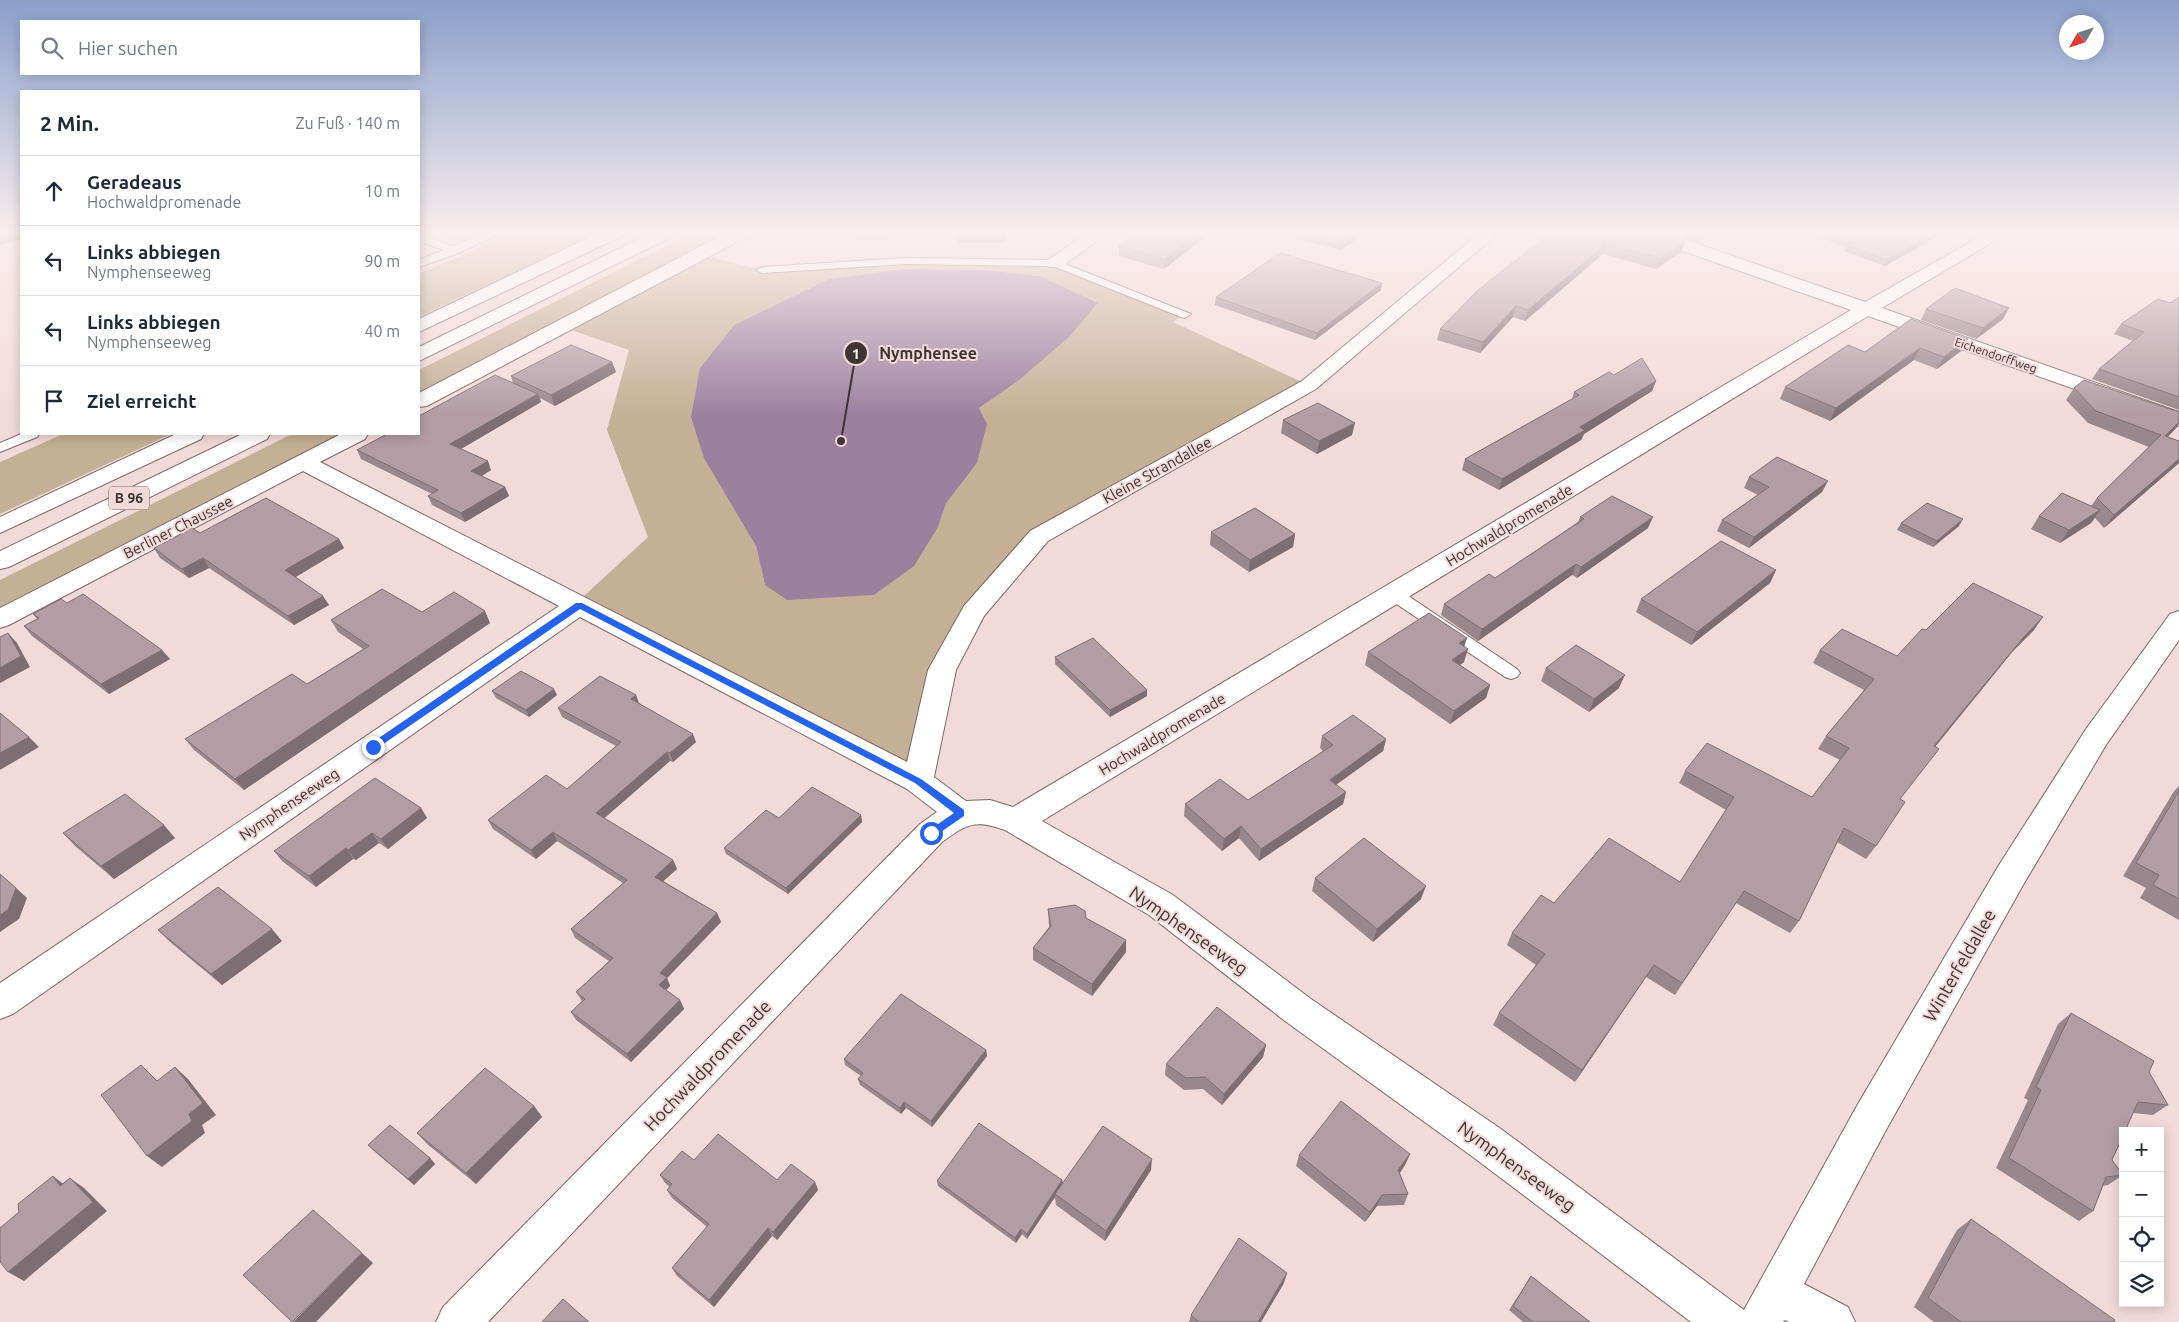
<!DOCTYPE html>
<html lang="de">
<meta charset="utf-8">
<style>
:root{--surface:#fff;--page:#f6f6f7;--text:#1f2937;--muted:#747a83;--line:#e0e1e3}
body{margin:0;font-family:Ubuntu,sans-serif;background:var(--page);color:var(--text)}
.controls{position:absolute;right:15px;bottom:15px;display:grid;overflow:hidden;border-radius:0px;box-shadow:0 2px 12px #0003}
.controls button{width:45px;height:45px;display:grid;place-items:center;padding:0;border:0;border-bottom:1px solid var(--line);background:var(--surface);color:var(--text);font:25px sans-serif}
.compass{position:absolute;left:2059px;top:15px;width:45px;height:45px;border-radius:50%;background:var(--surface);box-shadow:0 2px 12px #0003;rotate:231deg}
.stop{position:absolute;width:15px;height:15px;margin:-11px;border:4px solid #2563eb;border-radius:50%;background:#fff}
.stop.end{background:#2563eb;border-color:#fff;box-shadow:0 1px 5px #0008}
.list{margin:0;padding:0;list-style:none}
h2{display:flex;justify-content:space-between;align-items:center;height:65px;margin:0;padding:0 20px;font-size:21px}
h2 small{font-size:16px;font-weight:400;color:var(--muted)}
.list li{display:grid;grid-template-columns:32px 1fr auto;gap:15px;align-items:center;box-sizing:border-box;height:70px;padding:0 20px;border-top:1px solid var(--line)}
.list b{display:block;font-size:19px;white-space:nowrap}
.list p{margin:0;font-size:16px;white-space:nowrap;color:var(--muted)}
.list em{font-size:16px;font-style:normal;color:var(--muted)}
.icon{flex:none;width:28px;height:28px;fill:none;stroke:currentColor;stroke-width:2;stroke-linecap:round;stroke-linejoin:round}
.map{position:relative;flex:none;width:2179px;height:1322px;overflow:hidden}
.search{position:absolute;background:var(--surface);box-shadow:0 2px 12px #0003;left:20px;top:20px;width:400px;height:55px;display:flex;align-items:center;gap:12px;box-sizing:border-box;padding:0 18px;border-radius:0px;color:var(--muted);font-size:19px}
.panel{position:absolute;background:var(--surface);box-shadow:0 2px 12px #0003;left:20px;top:90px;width:400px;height:345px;border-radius:0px}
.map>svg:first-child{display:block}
.green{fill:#c5b095;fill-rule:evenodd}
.water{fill:#9c819f}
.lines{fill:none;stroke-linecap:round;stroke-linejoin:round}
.service-casing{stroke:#7c6766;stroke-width:2}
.minor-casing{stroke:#7c6766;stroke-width:2}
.primary-casing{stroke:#7c6766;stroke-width:2}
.service{fill:#fff;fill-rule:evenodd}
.minor{fill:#fff;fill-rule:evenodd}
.primary{fill:#fff;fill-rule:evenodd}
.wall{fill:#99878e}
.shaded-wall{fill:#7d6e74}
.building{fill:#b29da5;stroke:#7d6e74}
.route{fill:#2563eb}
.labels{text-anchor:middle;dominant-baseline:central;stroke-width:4;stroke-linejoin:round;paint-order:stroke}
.far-street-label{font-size:12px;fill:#3e3534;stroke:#f3dada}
.shield{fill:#f3dada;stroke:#746666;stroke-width:1}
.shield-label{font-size:14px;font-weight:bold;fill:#3e3534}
.street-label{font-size:15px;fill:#3e3534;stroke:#f3dada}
.near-street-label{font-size:18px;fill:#3e3534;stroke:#f3dada}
.leader{fill:none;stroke:#3e3534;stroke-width:2}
.callout-dot{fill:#3e3534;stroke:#f3dada;stroke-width:2}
.mark-label{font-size:15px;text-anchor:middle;font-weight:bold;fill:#fff}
.callout-label{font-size:16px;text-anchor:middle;font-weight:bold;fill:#3e3534;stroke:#f3dada;stroke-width:4;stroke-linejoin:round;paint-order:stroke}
</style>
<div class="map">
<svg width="2179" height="1322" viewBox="0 0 2179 1322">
<rect width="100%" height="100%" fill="#f3dada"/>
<path class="green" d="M432,231H489L463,243Z
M517,231H601L419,317V274Z
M696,231H732L419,393V370Z
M706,256L762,270L905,261L1055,263L1185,314L1173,322L1304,383L1035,532L965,611L915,773L584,596L648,537L607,430L629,350L568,329ZM906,269L985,270L1040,276L1098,303C1060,347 1026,375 978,408L977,463L945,503L938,527L765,585L756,546L700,368L734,325L829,279Z
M63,434H171L0,514V462Z
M292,434H340L0,609V580Z"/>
<path class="water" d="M906,269L985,270L1040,276L1098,303L1069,337L1019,380L979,408L987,424L977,463L946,503L938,527L914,566L874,595L787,600L765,585L756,546L704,458L691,417L700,368L734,325L829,279Z"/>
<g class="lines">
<defs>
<path id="service" d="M490,231H505L459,253L419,267V260L443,250L419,241V234L453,246Z
M905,258L1055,260L1191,314L1185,318L1181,317L1053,266L905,264L762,273L756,270L762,267Z
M21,434H39L37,437L0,452V443Z
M1395,590L1401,591L1517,669L1520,673L1517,677L1511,679L1505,677L1389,599L1387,595L1389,591Z"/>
<path id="minor" d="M730,231H752L750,235L427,406L419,407V393Z
M1091,231H1111L1061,267H1049L1046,263L1049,259Z
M1482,231H1501L1316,389L1048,541L984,616L956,670L934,777L966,801L990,800L1013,807L1851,310L1637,235L1635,231H1661L1865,302L1990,231H2011L1882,308L2179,412V426L1868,316L1042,821L1173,895L1311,999L1501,1129L1744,1310L1858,1104L1999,865L2086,729L2170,614L2179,611V640L2106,745L2023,885L1886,1130L1804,1284L1848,1307L1855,1322H1789L1785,1320L1783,1322H1691L1473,1157L1285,1021L1149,915L1005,830C974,819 967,824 942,842L488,1322H436L443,1307L920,824L937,812L907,789L580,617L13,1014L0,1019V983L559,606L303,471L9,625L0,628V608L341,434H368L365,439L320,462L907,762L928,670L964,606L1030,531L1302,381Z"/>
<path id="primary" d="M603,231H626L624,235L419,332V319Z
M655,231H677L675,235L419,361V347Z
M176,434H204L201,439L0,533V517Z
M242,434H270L267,439L9,567L0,569V551Z"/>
</defs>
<use href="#service" class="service-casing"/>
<use href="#minor" class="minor-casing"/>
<use href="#primary" class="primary-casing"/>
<use href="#service" class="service"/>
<use href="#minor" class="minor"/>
<use href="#primary" class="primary"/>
</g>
<path class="wall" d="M854,231H890L887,240H855Z
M1007,231L1006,243H958L957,234Z
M1213,231L1164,269L1119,256V246Z
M1269,231H1368L1341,250Z
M1547,231H1654L1681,252L1656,269L1603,254L1525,321L1513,317L1480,353L1437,340L1440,329L1548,235L1549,232Z
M1668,231H1714L1698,242Z
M1801,231H1947L1885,266L1844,251L1846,247Z
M1381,290L1315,340L1215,305L1216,297Z
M2179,297V410L2092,379L2099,369L2133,341L2114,334L2121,324L2170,303Z
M1926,309L2003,319L1976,339L1921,320Z
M1911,319L1961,351L1937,369L1914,360L1830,421L1780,399L1785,387L1865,352Z
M612,362L616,372L555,406L540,398L541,402L461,449L491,470L482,476L505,487L509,496L465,522L432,505L428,496L432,494L361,459L357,450L513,383L511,376Z
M1614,375L1656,381L1652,391L1584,434L1581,440L1499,490L1462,470L1465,459L1572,399L1574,392Z
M2074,388L2177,427L2168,437L2179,441V463L2104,528L2095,518L2091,523L2060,543L2031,529L2039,516L2091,506L2097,498L2149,447L2088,423L2066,400Z
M1283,420L1352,435L1317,454L1281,433Z
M1749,477L1822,492L1749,548L1717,531L1722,520L1758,495L1744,488Z
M1580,517L1648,528L1577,578L1572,575L1478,641L1441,615L1444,604L1495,578L1578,522Z
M1901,523L1959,526L1933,547L1897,530Z
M1211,532L1295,534L1293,547L1249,572L1210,545Z
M200,533L339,539L344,548L295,577L329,605L294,625L209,568L189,578L160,558L154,548Z
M1776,570L1770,583L1691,645L1636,612L1641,599Z
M422,612L490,623L244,790L194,750L185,739L307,684L363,649L338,632L331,620Z
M33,614L170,659L109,694L32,636L24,626L37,619Z
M1926,630H2034L2013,651L1935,747L1900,799L1876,846L1866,859L1837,842L1799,921L1790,933L1736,903L1675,995L1646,977L1575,1082L1493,1025L1499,1013L1536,965L1507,945L1512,933L1554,903L1680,882L1726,810L1679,783L1685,771L1812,797L1840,760L1818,749L1826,736L1864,690L1813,663L1820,650L1897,656Z
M1464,647V662L1460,665L1490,685L1486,698L1450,724L1365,665L1368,652Z
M1055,657L1147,696L1110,717L1055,664Z
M1546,668L1619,688L1589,712L1541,681Z
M492,691L557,695L529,717L496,698Z
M636,695L639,703L696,742L673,762L670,761L604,818L673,860L677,869L663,881L717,913L721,922L667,978L670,986L666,990L680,1000L684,1009L631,1062L576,1020L571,1012L582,1001L576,992L609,961L575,938L571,929L623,883L557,841L536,859L493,829L488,820L567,789L616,746L562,717L558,708Z
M1322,736L1386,739L1383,751L1336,785L1346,792L1343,804L1259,861L1239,838L1222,851L1184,816L1185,804L1248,800L1323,751L1320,748Z
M2179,786V920L2140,898L2146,888L2123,876L2174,791Z
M421,808L427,818L388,849L379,843L356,860L353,859L316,887L282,861L274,851Z
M861,815L862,822L788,894L726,854L724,848L779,818Z
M63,833L175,838L114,879L75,846Z
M1315,878L1421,899L1373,942L1312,891Z
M1048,909L1086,918L1126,940V952L1092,996L1033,960V948L1049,927Z
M158,930L282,941L222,985L170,942Z
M2071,1013L2149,1072L2168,1105L2153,1115L2133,1113L2112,1160L2123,1175L2108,1185L2103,1186L2093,1211L2079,1221L1996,1168L2028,1100L2024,1098L2058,1024Z
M1266,1045L1263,1057L1222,1105L1203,1089L1184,1090L1165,1075L1166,1064Z
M986,1050L987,1056L932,1127L906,1108L901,1114L860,1085L858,1079L861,1076L845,1065L844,1059Z
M534,1106L542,1117L476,1184L427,1144L417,1133Z
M368,1145L430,1158L435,1164L414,1185L374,1151Z
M1410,1154L1405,1165L1400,1173L1408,1194L1404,1205L1377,1206L1365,1222L1296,1166L1299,1155Z
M694,1160L777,1180L815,1182L818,1190L777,1240L772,1236L714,1307L677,1276L672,1268L707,1227L672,1198L667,1190L670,1187L665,1183L660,1175Z
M1151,1170L1105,1241L1056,1205L1055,1197L1027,1239L1022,1234L1016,1243L938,1186L937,1181L1062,1180L1063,1184Z
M1971,1219L2114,1322H1934L1914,1307L1957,1230Z
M1531,1276L1590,1322H1523L1509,1310Z
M1284,1283L1261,1322H1189L1191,1315Z"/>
<path class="shaded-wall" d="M0,231H16L21,238L0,245Z
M886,231H890L887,240Z
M1201,231H1213L1164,269V259Z
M1359,231H1368L1341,250L1342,243Z
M1702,231H1714L1698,242Z
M1940,231H1947L1885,266L1887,260Z
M1685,242L1681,252L1656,269L1660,258Z
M1606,244L1603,254L1525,321L1528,310Z
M1382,283L1381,290L1315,340L1317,333Z
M1516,306L1513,317L1480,353L1483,342Z
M2009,308L2003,319L1976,339L1983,328Z
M1968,339L1961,351L1937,369L1944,357Z
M1920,348L1914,360L1830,421L1836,408Z
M612,362L616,372L555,406L551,395Z
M1656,381L1652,391L1584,434L1581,440L1499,490L1502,479L1580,427Z
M538,394L541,402L454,453L450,444Z
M2179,422V424L2177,427L2156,448L2165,436Z
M1355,423L1352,435L1317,454L1319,441Z
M2179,459V463L2104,528L2114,515Z
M488,461L491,470L475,480L471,471Z
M1828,481L1822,492L1749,548L1754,537Z
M505,487L509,496L465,522L461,513Z
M2100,510L2091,523L2060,543L2069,530Z
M1653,517L1648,528L1577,578L1581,567Z
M1963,519L1959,526L1933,547L1937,541Z
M1295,534L1293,547L1249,572L1250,560Z
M339,539L344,548L291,580L285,570Z
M203,558L209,568L189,578L182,569Z
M1576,564L1572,575L1478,641L1482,629Z
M1776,570L1770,583L1691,645L1697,632Z
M323,596L329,605L294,625L288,616Z
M485,611L490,623L244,790L235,779Z
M2043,617L2034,630L2013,651L1925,759L1934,746L2022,639Z
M8,633L17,643L30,667L0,683V668Z
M1467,638L1463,651L1459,643Z
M1468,649L1464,662L1448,673L1452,660Z
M162,650L170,659L109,694L101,684Z
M1625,675L1619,688L1589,712L1594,699Z
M1490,685L1486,698L1450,724L1454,711Z
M554,689L557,695L529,717L526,710Z
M1147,690V696L1110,717V710Z
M636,695L639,704L631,699Z
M693,734L696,742L673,762L670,753Z
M29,737L39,747L0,770V753Z
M1386,739L1383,751L1327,791L1330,780Z
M667,752L670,761L600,822L596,813Z
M1346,792L1343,804L1259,861L1261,849Z
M421,808L427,818L388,849L381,839Z
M861,815L862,822L788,894L786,888Z
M164,825L175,838L114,879L101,866Z
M1241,826L1239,838L1222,851L1224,839Z
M553,832L557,841L536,859L531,850Z
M372,833L379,843L356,860L348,850Z
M346,848L353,859L316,887L309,876Z
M673,860L677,869L659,885L655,877Z
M1426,886L1421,899L1373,942L1377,929Z
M16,888L27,898L19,919L0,932V915Z
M717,913L721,922L667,978L670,986L663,993L659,985L660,973Z
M272,929L282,941L222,985L211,974Z
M1126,940V952L1092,996V984Z
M1654,965L1646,977L1575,1082L1582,1070Z
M680,1000L684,1009L631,1062L627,1054Z
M1266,1045L1263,1057L1222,1105L1224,1094Z
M986,1050L987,1056L932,1127L931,1121Z
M175,1067L188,1079L216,1115L202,1125L205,1133L162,1167L147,1156L189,1114Z
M904,1102L906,1108L901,1114L900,1108Z
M534,1106L542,1117L476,1184L466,1173Z
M1410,1154L1405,1165L1394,1181L1398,1170Z
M430,1158L435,1164L414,1185L408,1179Z
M1152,1159L1151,1170L1105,1241L1106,1231Z
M53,1176L66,1186H60Z
M70,1178L84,1188L107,1211L24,1281L8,1272Z
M1062,1180L1063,1186L1055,1194V1197L1027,1239V1234Z
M815,1182L818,1190L777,1240L773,1232Z
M1382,1195L1377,1206L1365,1222L1370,1212Z
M768,1228L772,1236L714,1307L709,1300Z
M1021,1229L1022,1234L1016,1243L1015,1238Z
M362,1253L373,1263L316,1322H293Z
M1287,1273L1284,1283L1261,1322H1258Z"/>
<path class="building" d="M958,231H1006V234H957Z
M1140,231H1201L1164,259L1119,246Z
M1297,231H1359L1342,243Z
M1553,231H1654L1685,242L1660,258L1606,244L1528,310L1516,306L1483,342L1440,329L1478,290Z
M1819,231H1940L1887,260L1847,245L1852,243Z
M1280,253L1382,283L1317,333L1216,297Z
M1955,288L2009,308L1983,328L1926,309Z
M2179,297V397L2099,369L2144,332L2121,324L2158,299L2170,303Z
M1911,319L1968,339L1944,357L1920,348L1836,408L1785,387L1848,345L1865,352Z
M571,345L612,362L551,395L511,376Z
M1642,358L1656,381L1580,427L1585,430L1502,479L1465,459L1579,395L1574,392L1609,372L1614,375Z
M495,375L538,394L450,444L488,461L471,471L505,487L461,513L428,496L438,490L357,450L387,434H419V416Z
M2084,380L2179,412V422L2165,436L2179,441V459L2114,515L2097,498L2161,435L2096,411L2074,388Z
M1318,403L1355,423L1319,441L1283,420Z
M1777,457L1828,481L1754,537L1722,520L1769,487L1749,477Z
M2062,493L2100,510L2069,530L2039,516Z
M1612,496L1653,517L1581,567L1576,564L1482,629L1444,604L1489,574L1495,578L1584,519L1580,517Z
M266,498L339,539L285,570L323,596L288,616L203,558L182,569L154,548L192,528L200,533Z
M1927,503L1963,519L1937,541L1901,523Z
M1255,508L1295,534L1250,560L1211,532Z
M1721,541L1776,570L1697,632L1641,599Z
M1973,583L2043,617L2022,639L1934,746L1939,749L1900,799L1905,802L1876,846L1844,828L1799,921L1744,891L1682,983L1654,965L1582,1070L1499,1013L1545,954L1512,933L1541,895L1554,903L1609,838L1680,882L1734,797L1685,771L1707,743L1812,797L1849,748L1826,736L1874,679L1820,650L1842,629L1897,656L1922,629L1926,630Z
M382,589L422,612L454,592L485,611L235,779L185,739L292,674L307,684L369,646L331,620Z
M83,594L162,650L101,684L24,626L39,618L33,614L61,599L67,603Z
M1429,613L1467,638L1459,643L1468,649L1452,660L1490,685L1454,711L1368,652Z
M8,633L21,656L0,668V637Z
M1093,638L1147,690L1110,710L1055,657Z
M1576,645L1625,675L1594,699L1546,668Z
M521,671L554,689L526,710L492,691Z
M600,676L636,695L631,699L693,734L670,753L667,752L596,813L673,860L655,877L717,913L660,973L667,977L659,985L680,1000L627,1054L571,1012L585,999L576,992L613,958L571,929L627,880L553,832L531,850L488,820L546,775L567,789L621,742L558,708Z
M0,713L29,737L0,753Z
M1353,715L1386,739L1330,780L1346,792L1261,849L1241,826L1224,839L1185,804L1220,779L1248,800L1333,745L1322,736Z
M375,778L421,808L381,839L372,833L348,850L346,848L309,876L274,851Z
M812,787L861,815L786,888L724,848L766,810L779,818Z
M2179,791V899L2153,885L2159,875L2136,863Z
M125,794L164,825L101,866L63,833Z
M1364,838L1426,886L1377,929L1315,878Z
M0,874L16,888L8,910L0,915Z
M218,887L272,929L211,974L158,930Z
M1075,905L1085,911L1086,918L1126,940L1092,984L1033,948L1051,926L1048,909Z
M901,994L986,1050L931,1121L904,1102L900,1108L858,1079L863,1073L844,1059Z
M1217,1007L1266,1045L1224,1094L1205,1077L1186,1078L1166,1064Z
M2071,1013L2154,1061L2149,1072L2168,1105L2138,1102L2125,1131H2123V1136L2112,1160L2123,1175L2106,1177L2093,1211L2009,1158L2041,1090L2036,1087Z
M141,1065L157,1081L175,1067L203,1103L189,1114L192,1121L147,1156L101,1095Z
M485,1068L534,1106L466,1173L417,1133Z
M1341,1101L1410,1154L1398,1170L1408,1194L1382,1195L1370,1212L1299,1155Z
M979,1123L1062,1180L1027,1234L1021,1229L1015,1238L937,1181Z
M390,1125L430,1158L408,1179L368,1145Z
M1103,1126L1152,1159L1106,1231L1055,1194Z
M718,1134L777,1180L791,1164L815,1182L773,1232L768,1228L709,1300L672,1268L709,1224L667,1190L672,1184L660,1175L682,1151L694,1160Z
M53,1176L60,1186L70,1178L93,1202L8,1272L0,1262V1228L19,1212L18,1204Z
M313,1210L362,1253L292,1322L243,1275Z
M1971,1219L2115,1320L2114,1322H1961L1928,1298Z
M1239,1238L1287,1273L1258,1322H1199L1191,1315Z
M1531,1276L1590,1322H1533L1513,1306Z
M563,1299L589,1322H542Z"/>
<linearGradient id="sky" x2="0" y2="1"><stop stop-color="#89a0cb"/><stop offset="0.56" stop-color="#faeeee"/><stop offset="1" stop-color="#faeeee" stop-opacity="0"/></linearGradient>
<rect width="2179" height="416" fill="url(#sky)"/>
<path class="route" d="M576,603H582L921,779L964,810V816L935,836H928V831L954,813L915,783L580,609L376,749H370V744Z"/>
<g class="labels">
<g class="far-street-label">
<text transform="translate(1996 355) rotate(19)">Eichendorffweg</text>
</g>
<rect class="shield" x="109" y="486.5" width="40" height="23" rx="4"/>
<g class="shield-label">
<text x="129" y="498">B 96</text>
</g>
<g class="street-label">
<text transform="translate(1157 470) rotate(-29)">Kleine Strandallee</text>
<text transform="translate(1509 525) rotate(-31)">Hochwaldpromenade</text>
<text transform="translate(178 527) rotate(-27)">Berliner Chaussee</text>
<text transform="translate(1162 734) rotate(-31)">Hochwaldpromenade</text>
<text transform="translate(289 804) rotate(-34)">Nymphenseeweg</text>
</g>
<g class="near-street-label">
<text transform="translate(1189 930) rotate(35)">Nymphenseeweg</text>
<text transform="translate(1959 965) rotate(-60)">Winterfeldallee</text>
<text transform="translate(707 1065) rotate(-46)">Hochwaldpromenade</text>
<text transform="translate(1517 1166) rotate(36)">Nymphenseeweg</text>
</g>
</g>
<path class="leader" d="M841 441L856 353"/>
<g class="callout-dot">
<circle cx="841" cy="441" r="5"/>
<circle cx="856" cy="353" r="12"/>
</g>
<g class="mark-label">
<text x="856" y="359">1</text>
</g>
<g class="callout-label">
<text x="928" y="359">Nymphensee</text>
</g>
</svg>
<div class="controls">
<button>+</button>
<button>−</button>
<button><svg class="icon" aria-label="locate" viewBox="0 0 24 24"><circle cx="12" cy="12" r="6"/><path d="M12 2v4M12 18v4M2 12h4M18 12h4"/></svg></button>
<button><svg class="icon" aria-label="layers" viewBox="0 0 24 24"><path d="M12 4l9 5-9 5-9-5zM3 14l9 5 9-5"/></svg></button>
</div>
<svg class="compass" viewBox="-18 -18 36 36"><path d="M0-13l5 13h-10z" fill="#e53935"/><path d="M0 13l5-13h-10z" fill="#747a83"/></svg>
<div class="stop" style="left:931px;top:833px"></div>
<div class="stop end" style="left:373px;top:747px"></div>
<div class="search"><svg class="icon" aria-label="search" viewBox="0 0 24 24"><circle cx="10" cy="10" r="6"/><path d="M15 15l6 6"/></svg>Hier suchen</div>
<section class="panel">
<h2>2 Min.<small>Zu Fuß · 140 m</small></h2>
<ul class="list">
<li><svg class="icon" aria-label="ahead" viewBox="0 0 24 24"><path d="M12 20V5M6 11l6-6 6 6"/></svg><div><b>Geradeaus</b><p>Hochwaldpromenade</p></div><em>10 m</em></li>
<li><svg class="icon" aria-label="left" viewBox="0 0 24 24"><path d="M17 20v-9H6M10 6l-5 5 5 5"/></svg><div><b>Links abbiegen</b><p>Nymphenseeweg</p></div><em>90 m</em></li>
<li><svg class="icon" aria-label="left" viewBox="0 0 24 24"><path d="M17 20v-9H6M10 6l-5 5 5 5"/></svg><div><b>Links abbiegen</b><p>Nymphenseeweg</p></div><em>40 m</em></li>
<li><svg class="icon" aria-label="arrive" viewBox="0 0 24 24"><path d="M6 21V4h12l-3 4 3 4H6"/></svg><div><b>Ziel erreicht</b></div></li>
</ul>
</section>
</div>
